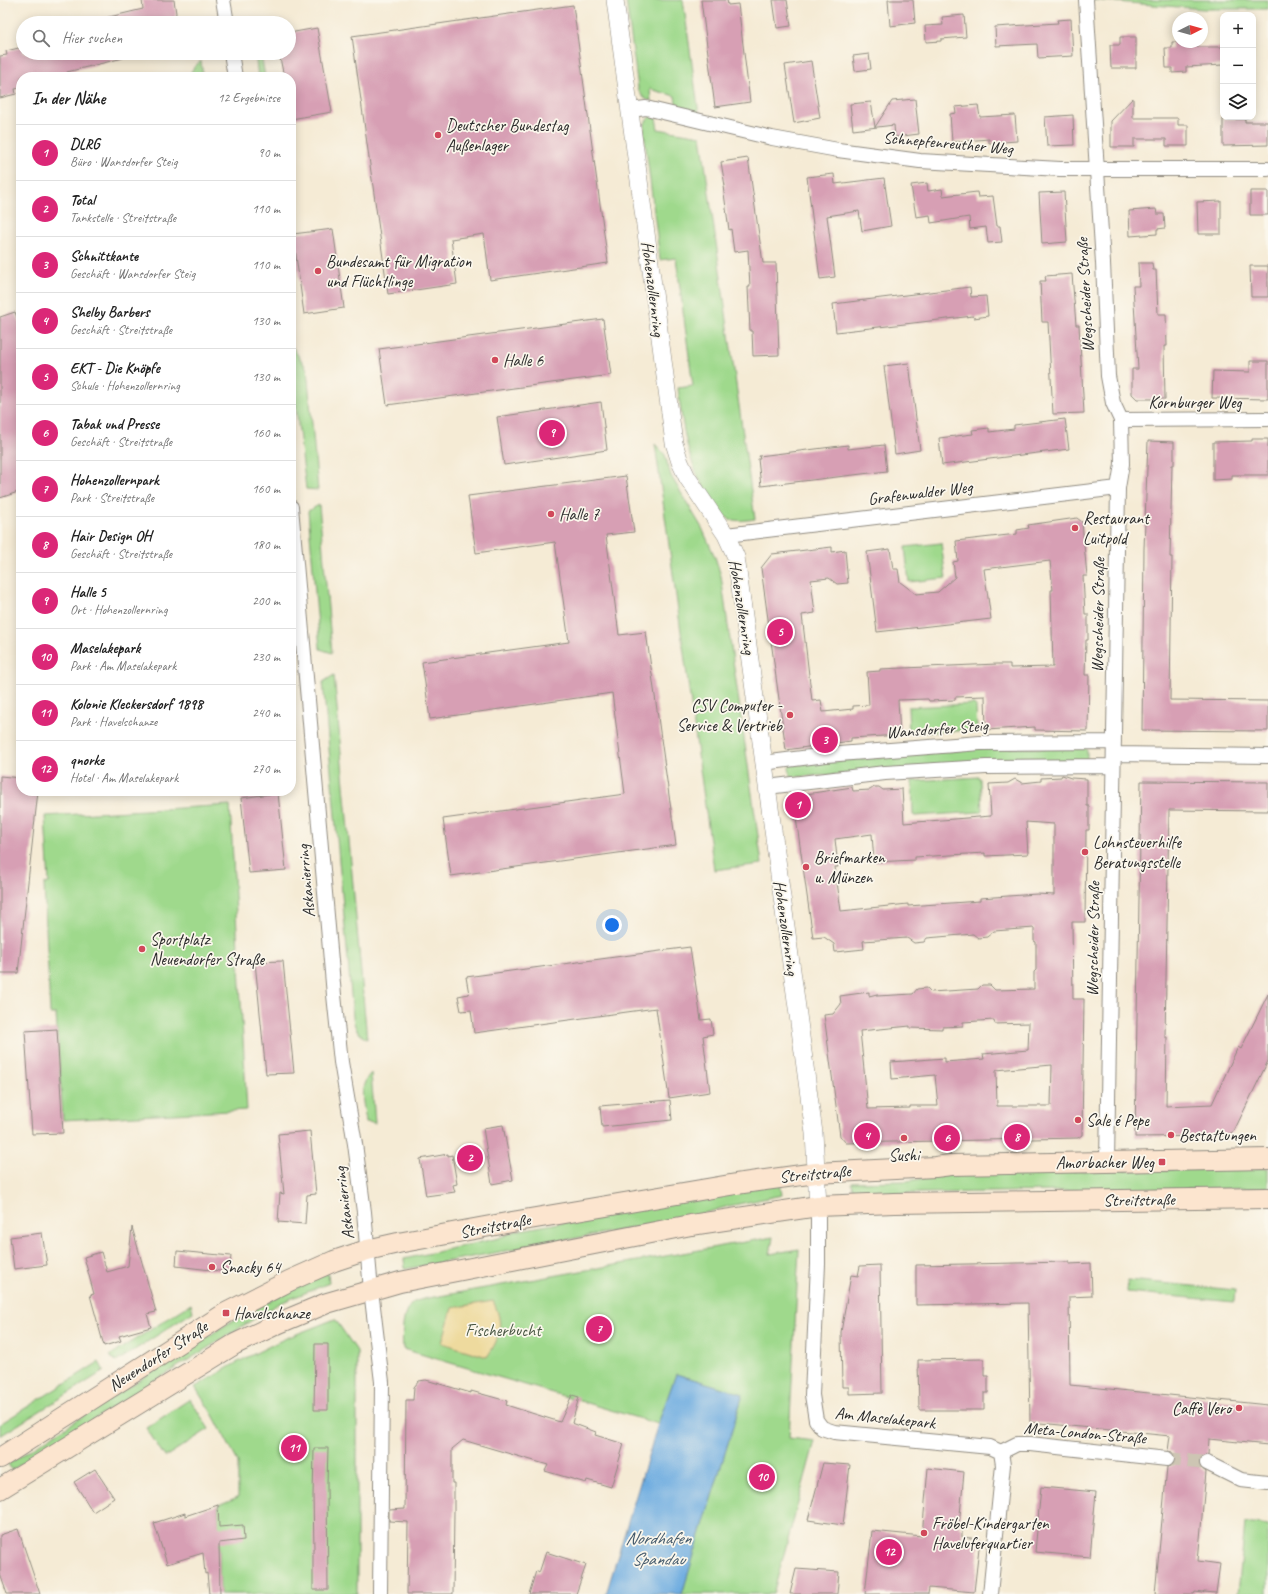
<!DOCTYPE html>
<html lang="de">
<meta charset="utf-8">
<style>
:root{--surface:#fff;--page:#f2f2f2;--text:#222;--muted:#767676;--line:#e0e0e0;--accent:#db2777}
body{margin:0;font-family:Caveat,sans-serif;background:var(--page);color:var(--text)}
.controls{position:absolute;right:12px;top:12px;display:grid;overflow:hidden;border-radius:8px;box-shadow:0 2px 10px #0003}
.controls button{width:36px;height:36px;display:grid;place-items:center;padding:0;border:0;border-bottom:1px solid var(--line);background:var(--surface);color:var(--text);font:20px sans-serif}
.compass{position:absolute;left:1172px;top:12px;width:36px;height:36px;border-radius:50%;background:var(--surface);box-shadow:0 2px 10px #0003;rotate:84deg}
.you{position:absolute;left:612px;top:925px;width:14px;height:14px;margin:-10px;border:3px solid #fff;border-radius:50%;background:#1a73e8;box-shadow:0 0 0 6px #1a73e833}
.badge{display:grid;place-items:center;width:26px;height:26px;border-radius:50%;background:var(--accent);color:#fff;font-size:13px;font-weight:700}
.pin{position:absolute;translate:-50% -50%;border:2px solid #fff;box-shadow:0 1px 4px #0006}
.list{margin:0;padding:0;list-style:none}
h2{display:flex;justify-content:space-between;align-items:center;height:52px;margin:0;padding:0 16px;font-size:17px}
h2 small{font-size:13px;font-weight:400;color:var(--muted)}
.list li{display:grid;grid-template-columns:26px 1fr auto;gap:12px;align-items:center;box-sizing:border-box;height:56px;padding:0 16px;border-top:1px solid var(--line)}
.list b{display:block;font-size:15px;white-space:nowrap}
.list p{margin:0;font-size:13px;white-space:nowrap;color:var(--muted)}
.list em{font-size:13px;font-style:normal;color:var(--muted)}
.icon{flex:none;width:22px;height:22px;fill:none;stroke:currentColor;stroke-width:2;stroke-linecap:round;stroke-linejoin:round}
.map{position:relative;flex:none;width:1268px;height:1594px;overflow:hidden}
.search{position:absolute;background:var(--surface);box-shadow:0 2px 10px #0003;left:16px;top:16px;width:280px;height:44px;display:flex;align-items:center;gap:10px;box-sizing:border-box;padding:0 14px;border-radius:22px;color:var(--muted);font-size:15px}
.panel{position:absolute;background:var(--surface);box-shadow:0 2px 10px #0003;left:16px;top:72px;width:280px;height:724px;border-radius:16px}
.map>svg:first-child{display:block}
.green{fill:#9fd98c;stroke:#65825c}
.sand{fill:#eeda9e;stroke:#8c8264}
.water{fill:#6dace0;stroke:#4c6c86}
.building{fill:#d79fb4;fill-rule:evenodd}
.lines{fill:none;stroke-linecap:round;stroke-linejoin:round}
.minor-tunnel{stroke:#cdc5b3;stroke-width:14;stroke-dasharray:14 7;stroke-linecap:butt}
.minor-casing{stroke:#908b80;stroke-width:16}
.tertiary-casing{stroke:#908b80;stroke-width:18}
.secondary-casing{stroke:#908b80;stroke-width:22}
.minor{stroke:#fff;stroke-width:14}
.tertiary{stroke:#fff;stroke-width:17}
.secondary{stroke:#fce5cf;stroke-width:20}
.poi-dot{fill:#d1495b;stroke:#fbf7ec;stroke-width:1.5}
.labels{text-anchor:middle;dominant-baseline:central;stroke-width:3.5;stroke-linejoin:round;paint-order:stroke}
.poi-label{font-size:17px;fill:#2b2b2b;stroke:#fbf7ec;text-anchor:start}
.street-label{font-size:17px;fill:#2b2b2b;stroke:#fbf7ec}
.park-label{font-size:17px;fill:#485643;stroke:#fbf7ec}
.water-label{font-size:18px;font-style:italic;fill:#42586a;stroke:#fbf7ec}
</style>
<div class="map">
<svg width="1268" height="1594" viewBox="0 0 1268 1594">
<rect width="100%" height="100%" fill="#fbf7ec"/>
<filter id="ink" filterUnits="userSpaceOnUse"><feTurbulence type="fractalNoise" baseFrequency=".025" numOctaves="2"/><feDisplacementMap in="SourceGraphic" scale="8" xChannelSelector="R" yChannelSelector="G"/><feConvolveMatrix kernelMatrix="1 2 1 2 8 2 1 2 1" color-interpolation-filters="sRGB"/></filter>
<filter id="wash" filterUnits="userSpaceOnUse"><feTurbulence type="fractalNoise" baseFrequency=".012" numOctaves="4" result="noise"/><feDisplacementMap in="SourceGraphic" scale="16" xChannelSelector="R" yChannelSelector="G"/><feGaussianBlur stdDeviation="0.9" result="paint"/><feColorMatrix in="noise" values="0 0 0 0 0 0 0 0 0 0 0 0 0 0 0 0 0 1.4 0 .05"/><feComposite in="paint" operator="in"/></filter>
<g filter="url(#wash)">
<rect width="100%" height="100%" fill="#f5ebd5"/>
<path class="green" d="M626,0H683L699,114L677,109L675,96L650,89L651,101C643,99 641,95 638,88Z
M1092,0H1268V9H1203Z
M255,53H261L265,77H258Z
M201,61L203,77H188L194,67Z
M652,116L656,118L658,129L701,136L755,519C746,520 739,522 730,519C722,516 716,507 711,499C687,464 683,429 678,388L693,386L676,258L660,260L644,132C644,125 645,119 652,116Z
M291,345L307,369L318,490L306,489L291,366Z
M655,444L665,455L671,476L702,528L715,557L721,576L762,864L714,870Z
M319,505L332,653L320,649L308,511Z
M941,543L946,578L909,582L905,547Z
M334,675L367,1039C358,1034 354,1027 353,1017L323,682Z
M974,704L976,706L977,729L976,730L909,733L908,707Z
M984,748H1085L1087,750V760L792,777L790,776L789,767L792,765Z
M979,777L980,779L982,810L980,812L915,816L913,815L912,781Z
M230,805L247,1110L63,1120L56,1014H50L44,884L49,883L45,816Z
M371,1073L375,1123L366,1122C364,1104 357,1088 371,1073Z
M1268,1168V1188L853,1194L852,1182L907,1181L960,1173Z
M780,1183L782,1195L729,1206L688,1218L405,1269L404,1259L499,1238L515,1231Z
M773,1237L770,1254L799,1249L789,1438L815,1441L773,1594H682L743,1394L676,1374L658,1424L403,1349C402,1335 401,1311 414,1302C416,1301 420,1300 423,1299Z
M328,1273L329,1283L278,1304L12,1470L8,1464L243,1314Z
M1128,1280L1235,1290L1234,1302L1127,1292Z
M191,1304L193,1312L116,1362L109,1356Z
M335,1319L357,1351V1594H220L218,1505L238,1497V1462L213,1415L195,1387L236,1363L284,1339Z
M99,1362L104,1371L0,1436V1424Z
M190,1399L209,1429L165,1457L146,1428Z
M1245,1523L1268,1526V1594H1238Z"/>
<path class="sand" d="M493,1301C504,1323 501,1337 487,1357L442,1343L452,1308Z"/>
<path class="water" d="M676,1374L743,1394L682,1594H606L658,1424Z"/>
<g id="blocks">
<path class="building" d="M142,0H174L176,13L174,23H105V18L143,9Z
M701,0H727L728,5L738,4L750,102L715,107Z
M773,0H787L791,26L777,28Z
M888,0H913L915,23L890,26Z
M573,5L608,263L490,280L484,234L451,239L457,284L388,294L352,36Z
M964,15L966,37L941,39V41L926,42L925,26L943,25L942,17Z
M1071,19L1073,56L1038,58L1037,44L996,46L995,27L1058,23L1057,20Z
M317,28L332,112L291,119V77H284L279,53H289V33Z
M1120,37H1136V68H1111L1110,45H1120Z
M1172,42H1197V47H1223V65L1186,67V72L1172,73V68H1166L1165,48H1172Z
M23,47V53H123V58L67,72L68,77H21V88L15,89L16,94L0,98V56L7,55L6,51Z
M869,54L871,69L855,71L853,56Z
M811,61L820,118L794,123L785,65Z
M1133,98V118H1178V125H1188V146H1166V139H1134V147H1111V121Z
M915,99L919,134L895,137L894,125L853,130L850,104L871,102L875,127L892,101Z
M978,105L980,117L1015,115L1017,141L989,143V139L952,142L950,114L956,113L955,107Z
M1073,115L1074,145L1047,146L1045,117Z
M1223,119H1245V122H1268V145L1223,146Z
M748,158L763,263H776L779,355L753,356L752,331H750L748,287H750L748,250L734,252L731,229L729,230L723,186H725L721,162Z
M834,174L835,184L884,178L891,226L862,231L859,211L827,216L835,277L820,279L807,177Z
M927,183L928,191L942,189L943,196L977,192L978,197L993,196L997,226H1000L1002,242L988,243L986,227L970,229L969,217L931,223L930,215L916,217L911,185Z
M1250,191H1268V215H1250Z
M1064,192L1067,242L1042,244L1039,193Z
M1221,201V234H1198L1197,202Z
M1156,209L1157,214H1164L1165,228L1157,229V234L1130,236L1129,211Z
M333,229L344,308L304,314L293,234Z
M1138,263H1152L1153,270H1156L1158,314H1166L1167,346H1164L1165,399H1137L1132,394V369H1138L1133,286H1139Z
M1250,266H1268V297H1251Z
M1072,274L1076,325H1079L1084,413L1053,414L1048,322H1042L1040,281H1046L1045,276Z
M970,287L971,297L986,296L988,316L974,318L973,316L836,332L833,304Z
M15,312L21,328V491L0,498V317Z
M603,319L611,375L387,405L379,349Z
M1250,361H1268V399L1212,398L1213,371L1250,372Z
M909,363L920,450L895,454L884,366Z
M601,402L607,450L504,465L497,417Z
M1065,419L1069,449L942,465L939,438L973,434L972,430L989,428V432L1014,429V425Z
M1252,439H1268V475H1232V479L1213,480V442L1252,441Z
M1148,441L1174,442V465H1172L1170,557H1172L1170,700L1268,701V731L1142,730L1144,549Z
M848,445V449L884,445L887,471L761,486L758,459H760L759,456Z
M626,476L634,532L606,535L619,635L646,632L676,845L451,876L443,819L625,794L612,693L430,719L422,662L569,642L555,542L476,553L468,496Z
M1077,518L1082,522L1087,576H1083L1085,614H1088V640H1086L1085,675H1089L1088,731L1035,730V727L986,730L985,696L955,697V700L929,701L928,699L898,700L900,735L851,738V741L786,750L761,568L772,554L832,547V552L845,550L848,583L837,584L829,578L811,580L815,613L802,615L812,701L821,700L823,712L853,709V706L869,705L867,672L880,671V669L997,664H1010V668L1053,667L1051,590H1053L1050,561L984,569L991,619L877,632L867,552L890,549L893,569H898L900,582L916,594L938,592L955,577L953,562L958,561L956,541L1017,534V530L1029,528L1028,525Z
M1062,775L1071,778L1087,779V806H1089V830H1086L1085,922H1072L1073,999H1084L1082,1135L1078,1138L846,1143L840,1136L824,1015L833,1014L841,1004L840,996L869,992V996L877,994V996L913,994L917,989L927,988L931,992L978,989L982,985H990L995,990L1034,989V972L1036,970V942L1034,941V928L994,931L987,937L978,938L973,934L927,938L924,942L914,943L907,938L863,941L864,949L835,952L834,944L824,937L813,938L793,796L852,787L853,791L870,790L874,787H879L883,790L902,789L904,823L991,816L989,784L1008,783L1015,779L1022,783L1041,781V778L1061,777ZM1026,822L1054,824V895L1037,894L980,898V901L908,906V904L841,911L835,867H838L835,839L872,834L874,862L915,860V857L985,853V856L1028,854ZM994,1020L995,1024L1029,1023L1028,1050L983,1054L984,1059L945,1062V1058L891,1062L892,1079L935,1075L938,1106H910V1108L868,1109L860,1031L910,1026V1028L942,1029V1027L963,1026V1022ZM1052,1065L1051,1106H997L996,1070Z
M0,776L21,778V791H38L18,973H0Z
M1141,781L1268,782V811L1169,810L1165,1037H1167L1166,1106L1212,1104L1238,1047L1241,1049L1268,994V1061L1234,1131L1226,1136L1135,1137Z
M278,793L286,870L249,873L241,798Z
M690,947L701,1020L711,1019L713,1034L703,1036L710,1092L669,1098L656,1008L474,1033L471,1010L461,1011L458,996L469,994L466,977Z
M283,961L294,1073L266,1074L255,962Z
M57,1029L63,1133L32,1134L25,1031Z
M670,1100L672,1120L602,1127L600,1106Z
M503,1125L513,1180L492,1184L483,1128Z
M310,1131L316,1194L307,1195L305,1224L278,1222L280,1193L284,1194L278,1134Z
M448,1154V1156L452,1155L457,1184L453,1185L455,1192L426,1196L420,1159Z
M132,1227L156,1312L147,1314L151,1327L119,1336L121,1341L104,1346L90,1295L94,1294L84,1257L101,1252L107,1272L128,1266Z
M42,1233L47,1265L14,1269L10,1237Z
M177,1251L231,1256L229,1272L176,1266Z
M1069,1262V1264L1091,1263L1092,1296L1069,1297L1070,1385L1268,1405V1445L1209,1439L1208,1455L1203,1456L1199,1460L1200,1467L1206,1472L1198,1561L1220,1564L1216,1593L1204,1592L1203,1593L1195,1592L1194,1594H1155L1167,1467L1174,1464L1175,1460L1172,1452L1168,1451L1170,1436L1030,1422L1028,1303L916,1305V1265Z
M880,1265L882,1393L849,1394V1387H842L841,1332L851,1275L858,1276L860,1266Z
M315,1344H328V1410H314Z
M984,1359V1376H988V1393H984V1410H919L918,1360Z
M426,1380L471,1393V1391L507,1401L506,1405L560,1422L572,1395L579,1397L572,1423L596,1432L595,1435L624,1444L611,1487L587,1480L586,1483L545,1471L548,1465L463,1440L452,1449V1483H454V1510L453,1594H407L408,1522L389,1521V1510L405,1509L406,1400H413L414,1387L419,1381Z
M314,1448H328L327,1484L328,1590H313V1549H314L313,1496Z
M823,1463L850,1465L843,1525L808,1520Z
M928,1468L964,1472L959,1526L962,1527V1537L980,1539L974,1592L929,1588L928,1594H865L872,1531L922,1536Z
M95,1469L114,1498L93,1512L74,1482Z
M1041,1487L1096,1492L1090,1557L1035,1552Z
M218,1505L219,1527L243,1525L244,1540L219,1543L220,1594H209L207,1573L205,1574L203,1553L167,1564L154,1523L185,1513V1516Z
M18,1529L40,1594H7L0,1574V1535Z
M546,1552L586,1565L576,1594H529L536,1571L539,1573Z
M796,1569L839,1572L837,1594H790Z"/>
</g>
</g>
<g filter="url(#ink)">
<use href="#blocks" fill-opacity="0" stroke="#908b80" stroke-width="1"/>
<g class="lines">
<path class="minor-tunnel" d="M1167,1459L1207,1463"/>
<defs>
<path id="minor" d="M223,0L227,23
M1086,0L1103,263L1108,376L1113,403L1121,420L1122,464L1118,488L1107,1162
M231,53L235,77
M630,110L646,108L772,138L838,150L920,161L1060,169H1268
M1121,420L1268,419
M291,507L334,995L341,1062L355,1144L364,1212L371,1290L382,1382L380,1594
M726,535L1118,488
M1114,754L1268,756
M763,763L826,755L980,743L1114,742
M767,787L885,773L986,767L1113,766
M818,1206V1264L812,1395L816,1420L822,1428L834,1432L990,1447L1001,1452L1003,1465L990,1594
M1001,1452L1017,1444H1030L1167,1459
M1207,1463L1241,1480L1268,1483"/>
<path id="tertiary" d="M615,0L674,443L680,462L687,477L726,535L736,557L814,1133L818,1206"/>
<path id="secondary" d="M0,1458L226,1313L289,1281L334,1261L367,1250L398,1243L512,1222L736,1184L816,1173L935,1167L951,1165L1268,1159
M0,1489L235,1344L279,1323L327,1303L400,1282L691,1225L818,1206L894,1203L1268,1198"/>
</defs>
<use href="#minor" class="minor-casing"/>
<use href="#tertiary" class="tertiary-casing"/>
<use href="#secondary" class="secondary-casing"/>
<use href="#minor" class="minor"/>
<use href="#tertiary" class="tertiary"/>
<use href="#secondary" class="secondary"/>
</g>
</g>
<g class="poi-dot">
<circle cx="438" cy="135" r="4"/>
<circle cx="318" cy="271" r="4"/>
<circle cx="495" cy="360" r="4"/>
<circle cx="551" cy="514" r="4"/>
<circle cx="1075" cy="528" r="4"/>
<circle cx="790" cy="715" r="4"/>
<circle cx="1085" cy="852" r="4"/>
<circle cx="806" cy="867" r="4"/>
<circle cx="142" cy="949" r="4"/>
<circle cx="1078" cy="1120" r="4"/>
<circle cx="1171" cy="1135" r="4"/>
<circle cx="904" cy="1138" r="4"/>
<rect x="1158" y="1158" width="8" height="8" rx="2"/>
<circle cx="212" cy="1267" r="4"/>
<rect x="222" y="1309" width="8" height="8" rx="2"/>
<circle cx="1239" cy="1408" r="4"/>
<circle cx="924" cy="1533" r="4"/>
</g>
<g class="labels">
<g class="poi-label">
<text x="446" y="125">Deutscher Bundestag<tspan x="446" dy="20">Außenlager</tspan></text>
<text x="326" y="261">Bundesamt für Migration<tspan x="326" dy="20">und Flüchtlinge</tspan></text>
<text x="503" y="360">Halle 6</text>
<text x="559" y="514">Halle 7</text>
<text x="1083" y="518">Restaurant<tspan x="1083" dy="20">Luitpold</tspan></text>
<text x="782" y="705" text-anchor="end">CSV Computer -<tspan x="782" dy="20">Service &amp; Vertrieb</tspan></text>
<text x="1093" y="842">Lohnsteuerhilfe<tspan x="1093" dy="20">Beratungsstelle</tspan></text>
<text x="814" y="857">Briefmarken<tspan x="814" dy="20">u. Münzen</tspan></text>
<text x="150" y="939">Sportplatz<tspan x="150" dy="20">Neuendorfer Straße</tspan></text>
<text x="1086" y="1120">Sale é Pepe</text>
<text x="1179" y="1135">Bestattungen</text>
<text x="904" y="1155" text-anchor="middle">Sushi</text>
<text x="1154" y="1162" text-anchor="end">Amorbacher Weg</text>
<text x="220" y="1267">Snacky 64</text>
<text x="234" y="1313">Havelschanze</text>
<text x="1231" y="1408" text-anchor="end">Caffè Vero</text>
<text x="932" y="1523">Fröbel-Kindergarten<tspan x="932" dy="20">Haveluferquartier</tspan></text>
</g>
<g class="street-label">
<text transform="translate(948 143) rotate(5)">Schnepfenreuther Weg</text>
<text transform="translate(653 289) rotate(83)">Hohenzollernring</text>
<text transform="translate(1085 295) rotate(-93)">Wegscheider Straße</text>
<text x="1195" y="402">Kornburger Weg</text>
<text transform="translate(920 493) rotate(-7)">Grafenwalder Weg</text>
<text transform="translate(742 607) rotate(81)">Hohenzollernring</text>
<text transform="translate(1098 615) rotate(-89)">Wegscheider Straße</text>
<text transform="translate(937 729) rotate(-4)">Wansdorfer Steig</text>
<text transform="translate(306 881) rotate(-95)">Askanierring</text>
<text transform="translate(786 928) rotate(82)">Hohenzollernring</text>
<text transform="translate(1093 939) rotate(-89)">Wegscheider Straße</text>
<text transform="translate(815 1174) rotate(-5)">Streitstraße</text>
<text transform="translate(1139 1200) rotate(-1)">Streitstraße</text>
<text transform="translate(344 1203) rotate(-97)">Askanierring</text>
<text transform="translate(495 1226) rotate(-11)">Streitstraße</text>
<text transform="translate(158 1356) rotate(-33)">Neuendorfer Straße</text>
<text transform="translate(885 1418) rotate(6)">Am Maselakepark</text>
<text transform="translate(1085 1433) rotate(5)">Meta-London-Straße</text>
</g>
<g class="park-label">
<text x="503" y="1330">Fischerbucht</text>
</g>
<g class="water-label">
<text x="658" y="1538">Nordhafen<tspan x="658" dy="21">Spandau</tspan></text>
</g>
</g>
</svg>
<div class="controls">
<button>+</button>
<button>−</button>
<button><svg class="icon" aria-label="layers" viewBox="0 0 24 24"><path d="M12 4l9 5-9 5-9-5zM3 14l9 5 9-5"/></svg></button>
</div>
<svg class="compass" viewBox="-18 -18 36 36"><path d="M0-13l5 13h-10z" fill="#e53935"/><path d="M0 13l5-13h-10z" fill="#767676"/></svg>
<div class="you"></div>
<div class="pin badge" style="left:798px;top:805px">1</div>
<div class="pin badge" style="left:470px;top:1158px">2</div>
<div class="pin badge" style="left:825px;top:740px">3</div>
<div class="pin badge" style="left:867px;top:1136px">4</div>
<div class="pin badge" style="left:780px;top:632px">5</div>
<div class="pin badge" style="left:947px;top:1138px">6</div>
<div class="pin badge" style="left:599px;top:1329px">7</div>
<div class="pin badge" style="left:1017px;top:1137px">8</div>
<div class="pin badge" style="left:552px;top:433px">9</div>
<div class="pin badge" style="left:762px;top:1477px">10</div>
<div class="pin badge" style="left:294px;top:1448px">11</div>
<div class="pin badge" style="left:889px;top:1552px">12</div>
<div class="search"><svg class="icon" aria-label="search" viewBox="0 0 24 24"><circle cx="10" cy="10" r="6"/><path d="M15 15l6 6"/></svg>Hier suchen</div>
<section class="panel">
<h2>In der Nähe<small>12 Ergebnisse</small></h2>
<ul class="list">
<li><span class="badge">1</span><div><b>DLRG</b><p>Büro · Wansdorfer Steig</p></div><em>90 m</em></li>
<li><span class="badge">2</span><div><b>Total</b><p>Tankstelle · Streitstraße</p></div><em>110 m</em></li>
<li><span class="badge">3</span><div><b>Schnittkante</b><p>Geschäft · Wansdorfer Steig</p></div><em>110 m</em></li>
<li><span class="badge">4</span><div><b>Shelby Barbers</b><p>Geschäft · Streitstraße</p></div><em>130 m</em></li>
<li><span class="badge">5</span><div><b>EKT - Die Knöpfe</b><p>Schule · Hohenzollernring</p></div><em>130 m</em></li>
<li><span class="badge">6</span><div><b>Tabak und Presse</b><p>Geschäft · Streitstraße</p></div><em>160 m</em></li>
<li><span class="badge">7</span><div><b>Hohenzollernpark</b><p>Park · Streitstraße</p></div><em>160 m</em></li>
<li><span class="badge">8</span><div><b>Hair Design OH</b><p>Geschäft · Streitstraße</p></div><em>180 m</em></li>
<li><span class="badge">9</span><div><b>Halle 5</b><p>Ort · Hohenzollernring</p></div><em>200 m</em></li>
<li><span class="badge">10</span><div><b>Maselakepark</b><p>Park · Am Maselakepark</p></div><em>230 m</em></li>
<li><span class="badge">11</span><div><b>Kolonie Kleckersdorf 1898</b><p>Park · Havelschanze</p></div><em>240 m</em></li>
<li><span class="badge">12</span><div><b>qnorke</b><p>Hotel · Am Maselakepark</p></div><em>270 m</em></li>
</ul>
</section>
</div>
